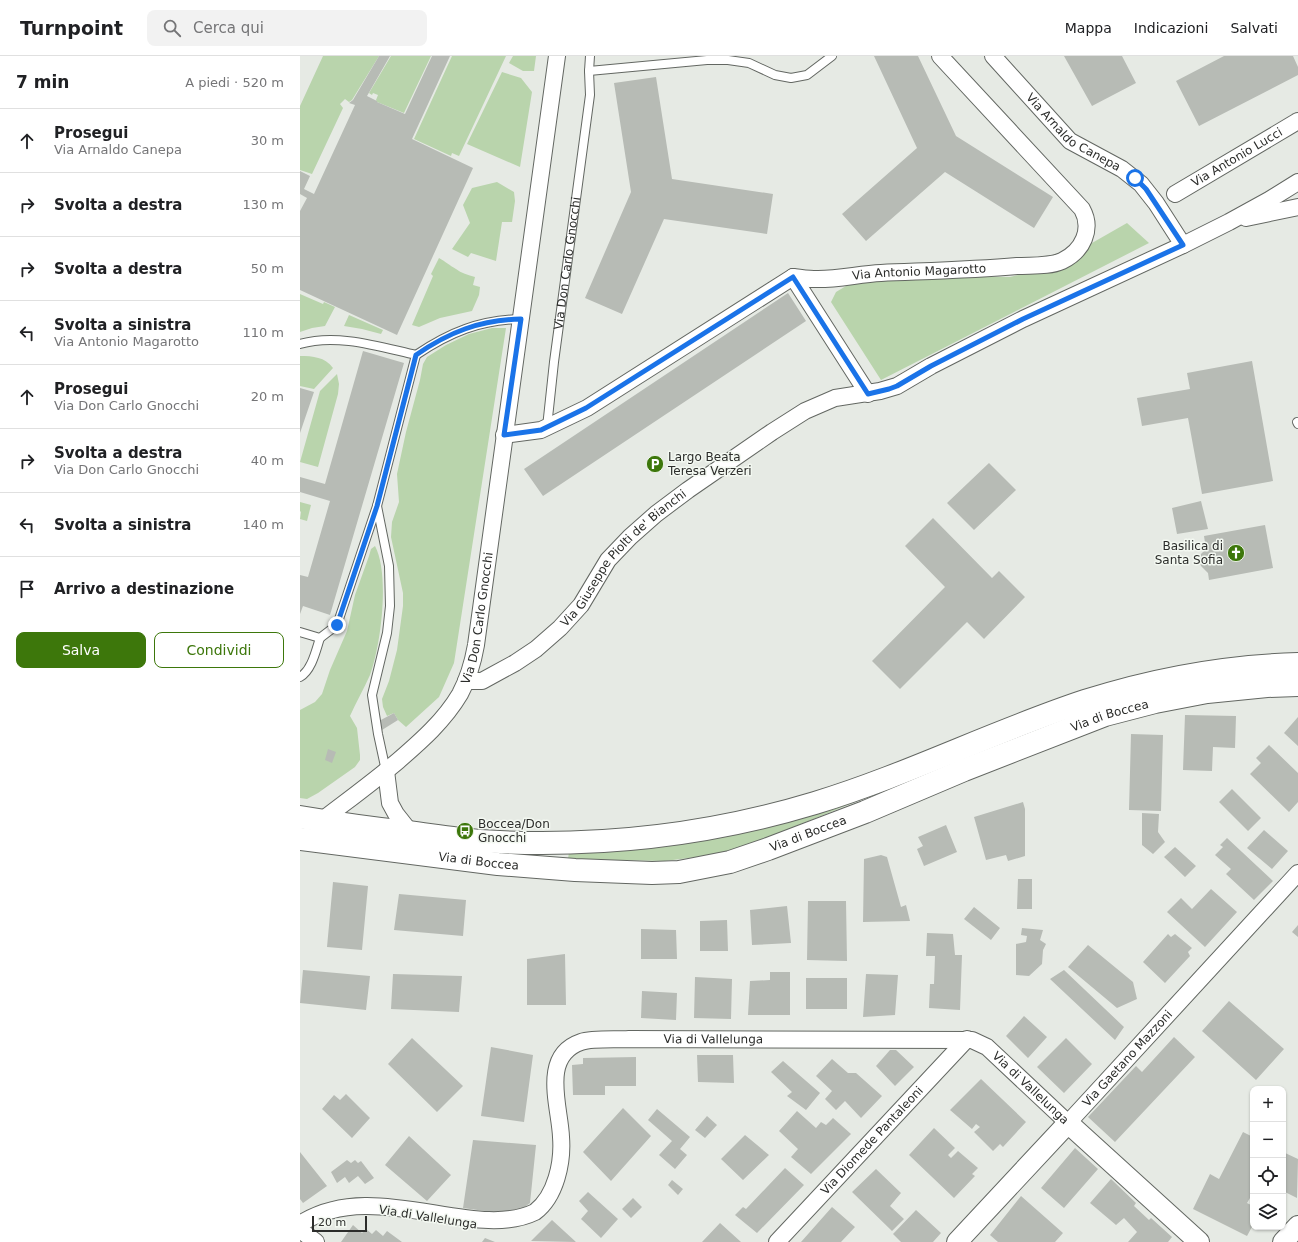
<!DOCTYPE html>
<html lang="it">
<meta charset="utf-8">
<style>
:root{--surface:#fff;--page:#f2f2f2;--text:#202124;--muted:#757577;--line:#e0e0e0;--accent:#3d770b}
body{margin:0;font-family:"DejaVu Sans",sans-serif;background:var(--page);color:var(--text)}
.controls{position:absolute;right:12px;bottom:12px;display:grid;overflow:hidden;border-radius:8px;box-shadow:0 1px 3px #0004}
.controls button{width:36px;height:36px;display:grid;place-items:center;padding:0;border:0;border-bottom:1px solid var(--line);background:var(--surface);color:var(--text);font:20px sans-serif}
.scale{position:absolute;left:12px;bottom:10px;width:55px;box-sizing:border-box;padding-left:4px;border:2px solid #2c2d2b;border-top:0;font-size:11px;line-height:14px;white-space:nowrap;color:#2c2d2b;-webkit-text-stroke:3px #f3f8f1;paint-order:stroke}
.stop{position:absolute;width:12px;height:12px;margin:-9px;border:3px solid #1a73e8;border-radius:50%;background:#fff}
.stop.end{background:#1a73e8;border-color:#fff;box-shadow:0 1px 4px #0008}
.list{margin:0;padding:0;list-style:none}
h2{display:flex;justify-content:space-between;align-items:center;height:52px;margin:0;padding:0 16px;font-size:17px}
h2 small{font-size:13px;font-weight:400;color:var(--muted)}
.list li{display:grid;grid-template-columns:26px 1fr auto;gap:12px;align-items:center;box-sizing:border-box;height:64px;padding:0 16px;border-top:1px solid var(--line)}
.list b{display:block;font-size:15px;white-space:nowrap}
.list p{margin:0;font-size:13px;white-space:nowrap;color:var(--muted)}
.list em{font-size:13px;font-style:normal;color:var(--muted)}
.actions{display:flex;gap:8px;padding:12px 16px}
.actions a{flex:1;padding:9px 0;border:1px solid var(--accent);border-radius:8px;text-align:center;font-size:14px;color:var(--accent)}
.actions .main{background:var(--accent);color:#fff}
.icon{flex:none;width:22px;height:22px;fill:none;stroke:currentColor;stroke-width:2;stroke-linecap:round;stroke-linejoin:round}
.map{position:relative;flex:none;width:998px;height:1186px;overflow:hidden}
header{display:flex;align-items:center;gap:24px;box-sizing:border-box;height:56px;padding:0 20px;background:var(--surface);border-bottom:1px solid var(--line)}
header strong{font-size:19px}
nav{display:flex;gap:22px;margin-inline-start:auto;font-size:14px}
.search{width:280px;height:36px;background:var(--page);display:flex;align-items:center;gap:10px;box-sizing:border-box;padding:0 14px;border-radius:8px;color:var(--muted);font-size:15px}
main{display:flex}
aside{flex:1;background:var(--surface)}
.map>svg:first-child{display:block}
.green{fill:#b9d4ac}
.building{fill:#b7bbb5}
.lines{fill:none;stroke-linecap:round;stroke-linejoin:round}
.service-casing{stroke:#636762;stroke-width:10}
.minor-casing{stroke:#636762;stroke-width:18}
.tertiary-casing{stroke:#636762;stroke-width:22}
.secondary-casing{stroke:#636762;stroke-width:24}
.service{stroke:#fff;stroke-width:8}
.minor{stroke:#fff;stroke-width:16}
.tertiary{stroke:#fff;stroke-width:20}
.secondary{stroke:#fff;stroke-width:22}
.route{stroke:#1a73e8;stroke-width:5}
.labels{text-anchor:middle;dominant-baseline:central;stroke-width:3;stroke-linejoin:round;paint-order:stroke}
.street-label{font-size:12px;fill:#2c2d2b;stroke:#f3f8f1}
.poi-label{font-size:12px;fill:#2c2d2b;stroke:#f3f8f1;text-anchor:start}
</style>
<header>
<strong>Turnpoint</strong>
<div class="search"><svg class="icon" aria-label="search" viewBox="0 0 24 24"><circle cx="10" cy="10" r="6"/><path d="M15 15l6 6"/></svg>Cerca qui</div>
<nav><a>Mappa</a><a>Indicazioni</a><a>Salvati</a></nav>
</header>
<main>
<aside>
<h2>7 min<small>A piedi · 520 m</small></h2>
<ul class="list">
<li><svg class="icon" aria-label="ahead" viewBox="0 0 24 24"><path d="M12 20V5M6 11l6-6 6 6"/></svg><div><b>Prosegui</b><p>Via Arnaldo Canepa</p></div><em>30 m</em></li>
<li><svg class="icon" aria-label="right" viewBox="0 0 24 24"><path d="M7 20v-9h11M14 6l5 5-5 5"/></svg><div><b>Svolta a destra</b></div><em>130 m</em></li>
<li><svg class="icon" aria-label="right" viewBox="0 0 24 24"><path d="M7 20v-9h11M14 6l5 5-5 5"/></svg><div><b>Svolta a destra</b></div><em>50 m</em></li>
<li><svg class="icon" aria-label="left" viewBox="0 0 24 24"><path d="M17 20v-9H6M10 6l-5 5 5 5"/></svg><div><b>Svolta a sinistra</b><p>Via Antonio Magarotto</p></div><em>110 m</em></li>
<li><svg class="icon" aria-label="ahead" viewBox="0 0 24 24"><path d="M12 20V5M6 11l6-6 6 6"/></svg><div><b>Prosegui</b><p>Via Don Carlo Gnocchi</p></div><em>20 m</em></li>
<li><svg class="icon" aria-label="right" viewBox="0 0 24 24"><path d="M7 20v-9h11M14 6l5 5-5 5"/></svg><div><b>Svolta a destra</b><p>Via Don Carlo Gnocchi</p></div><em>40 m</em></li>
<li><svg class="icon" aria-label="left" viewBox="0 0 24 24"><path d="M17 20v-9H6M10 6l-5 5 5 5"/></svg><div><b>Svolta a sinistra</b></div><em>140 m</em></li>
<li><svg class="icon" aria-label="arrive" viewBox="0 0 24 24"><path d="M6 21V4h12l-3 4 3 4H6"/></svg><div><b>Arrivo a destinazione</b></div></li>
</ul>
<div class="actions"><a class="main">Salva</a><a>Condividi</a></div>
</aside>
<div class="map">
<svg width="998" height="1186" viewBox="0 0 998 1186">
<rect width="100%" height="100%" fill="#e6eae4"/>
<path class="green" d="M23,0H79L52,44L49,46L45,43L40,48L43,52L12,118L0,114V50Z
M91,0H131L104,57L77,46L76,44L78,39L73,37L72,39L69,37Z
M152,0H206L159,100L152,97L151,100L114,83Z
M213,0H236L234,15H223L209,7Z
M202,16L221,22L232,36L220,111L167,88Z
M197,126L214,136L215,145L212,166H202L196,205L171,197L168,201L152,193L170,167L163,149L172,132Z
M827,167L849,187L581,324L531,246L536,236L546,230L569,225L654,220L710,221L750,211Z
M139,202C146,206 149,209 156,213C161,217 168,219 175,221L173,229L180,231L179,239L172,255L140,262L119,271L112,269L133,220L131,218Z
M0,238L23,248L24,246L35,251L25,270L12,272L0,276Z
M49,259L83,274L81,278L62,273L44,270Z
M192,272H206L154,607L139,641L106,671L98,664L94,657L87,660L83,651L82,643L89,625L97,594L103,550V537L91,481L92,466L99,446L97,418L106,376L120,324L123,308L127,301L146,289L169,278Z
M0,300C13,300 25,301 33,312L14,333L0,330Z
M37,318L39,328L38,338L18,411L0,406L20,335Z
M0,446L11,449L7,465L0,463L1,456L0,455Z
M75,490C90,518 81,589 70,619C64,633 56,646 50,660L57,672L60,699V704L55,711L18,737L7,743L0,742V654L15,646L22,638L30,614L47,575L55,539L69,500L71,493Z
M580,736L444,791L412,799L365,805L268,803L269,796C305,795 341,795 376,789C445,778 512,756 580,736Z"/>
<path class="building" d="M79,0H90L67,40L77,45V46L105,58L132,0H150L112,83L173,112L97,279L0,234V155L7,142L0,138V115L10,120L4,133L14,138L55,49L49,47L53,44Z
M574,0H618L656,80L753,141L734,172L645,116L566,185L542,158L617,92Z
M764,0H822L836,27L792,50Z
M924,0H993L998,11V19L899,70L876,25Z
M356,21L372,123L473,138L467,178L364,163L322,258L285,242L331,136L314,27Z
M488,237L506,265L243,440L224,413Z
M63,295L104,307L30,559L3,550L0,558V519L8,521L30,445L0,436V421L25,428Z
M952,305L973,425L902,438L888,362L842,370L837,342L890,333L887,317Z
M0,332L14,336L0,377Z
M689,407L716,434L674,474L647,447Z
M901,445L908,473L877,478L872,452Z
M633,462L692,522L699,515L725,541L684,583L667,566L600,633L572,605L645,531L605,490Z
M965,469L973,512L909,524L908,517L901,510L898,501L906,493L904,480Z
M94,657L98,664L82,674L79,665Z
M885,659L936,660L935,692L913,691L912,715L883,714Z
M998,661V690L984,677Z
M831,678L863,679L861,755L829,754Z
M969,689L998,717V746L989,756L950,718L961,707L956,702Z
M28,693L36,696L32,707L25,704Z
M932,733L961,762L948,775L919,746Z
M723,746L725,753V800L708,805L706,799L686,804L674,761Z
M842,757L859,758L858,776L865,786L853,798L842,789Z
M646,769L657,796L624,810L617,793L623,790L618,781Z
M964,774L988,795L972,813L947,792Z
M927,782L973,825L954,844L926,818L931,813L915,799L923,791L920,789Z
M875,791L896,810L885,821L864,801Z
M581,799L587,801L601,851L606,849L610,865L563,866L564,803Z
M718,823H732V853H717Z
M33,826L68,830L62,894L27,891Z
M911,833L937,856L905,891L867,856L881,842L892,853Z
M99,838L166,844L163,880L94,874Z
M508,845H546L547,905L507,904Z
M487,850L491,887L452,889L450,854Z
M674,851L700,872L691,884L664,863Z
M427,864L428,895H400V865Z
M998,869V881L992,876Z
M722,872L743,874L740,884L746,888L743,894L742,908L729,920L716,919V888L726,886L727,880L721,879Z
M341,873L376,874L377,903H341Z
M627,877L653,878L655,899H662L660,954L629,952L630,928H634L635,900H626Z
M868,878L871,881L875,878L892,892L888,896L890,900L865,927L843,906Z
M788,889L833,926L837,943L817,952L768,911Z
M265,898L266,949H227V903Z
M3,914L70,920L66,954L0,947Z
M764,914L824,971L815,984L750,923Z
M470,916H490V959H448L450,925L470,924Z
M93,918L162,920L159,956L91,953Z
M566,918L598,919L595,959L563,961Z
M395,921L432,923L431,963L394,962Z
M506,922H547V953H506Z
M342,935L377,937L376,964L341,962Z
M929,945L984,993L956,1024L902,975Z
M724,960L747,981L728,1002L706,980Z
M874,981L895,1001L815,1086L788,1061L836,1010L842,1016Z
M112,982L163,1030L137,1056L88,1008Z
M766,982L792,1008L764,1037L737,1011Z
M191,991L233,999L224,1066L181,1060Z
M590,994H596L614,1011L595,1030L576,1010Z
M397,999H433L434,1027L398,1026Z
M336,1001V1030H305V1039H273L272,1009L283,1008V1002Z
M532,1003L548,1017H556L582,1040L561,1062L545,1045L536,1054L525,1043L532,1035L516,1020Z
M483,1005L520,1037L506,1054L487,1040L492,1036L471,1016Z
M681,1023L726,1066L703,1091L700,1088L693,1095L674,1076L680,1071L676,1068L672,1073L650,1054Z
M46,1038L70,1062L52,1082L22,1053L34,1039L40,1044Z
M323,1052L351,1080L311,1125L283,1096Z
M357,1053L390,1081L380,1093L387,1099L375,1113L359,1099L372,1085L348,1064Z
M497,1055L516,1072L521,1066L526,1069L533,1062L551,1078L511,1118L491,1101L498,1093L479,1075Z
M407,1060L417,1069L405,1082L395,1074Z
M634,1072L655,1092L648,1099L651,1102L658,1095L678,1112L672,1118L675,1120L654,1142L609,1099Z
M943,1076L953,1081V1137L947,1147L953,1150V1169L947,1180L893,1153L910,1118L919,1123Z
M445,1079L469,1099L443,1124L421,1103Z
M109,1080L151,1119L127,1145L85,1109Z
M173,1084L236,1089L230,1147L214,1159L163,1152Z
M775,1092L798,1113L764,1152L741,1132Z
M0,1096L27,1130L3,1147L0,1143Z
M983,1096L998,1103L997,1142L983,1135Z
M47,1104L51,1107L55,1104L58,1107L61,1105L74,1122L65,1128L58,1120L49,1127L45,1121L37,1127L31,1116Z
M485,1112L504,1129L457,1177L435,1159L443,1151L446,1153Z
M576,1113L601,1137L590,1150L604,1163L592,1175L552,1136Z
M811,1123L836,1147L834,1150L849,1164L851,1162L872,1181L868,1186H828L837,1176L824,1162L816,1169L790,1147Z
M372,1124L383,1133L378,1139L368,1129Z
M288,1136L318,1163L301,1182L281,1163L288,1155L279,1145Z
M721,1140L763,1177L755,1186H698L690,1179Z
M333,1142L342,1151L331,1162L322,1153Z
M532,1151L555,1171L541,1186H501Z
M616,1154L641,1177L633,1186H601L593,1178Z
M252,1164L276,1186L231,1185Z
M420,1167L441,1186H402Z
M53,1169L62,1177L66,1173L72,1178L76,1174L83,1180L87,1175L102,1186H41Z
M185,1182L195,1186H182Z"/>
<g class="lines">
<defs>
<g id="service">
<path d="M289,15L407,4H428L449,7L475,19L491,22L507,19L532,0"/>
<path d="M0,288C37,277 80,291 116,299L77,450L37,569L20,582L0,576"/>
<path d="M116,299C150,276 180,264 221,263"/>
<path d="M997,366L998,368"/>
<path id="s1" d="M247,371L254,306L290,39L289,15L290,0"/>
<path d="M77,450L89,510L90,550L87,577L72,639L78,678L86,715"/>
<path d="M0,621C12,614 16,594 20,582"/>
</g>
<g id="minor">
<path id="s2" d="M693,0L770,85L822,113L841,128L856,147L883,189"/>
<path id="s3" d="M875,138L998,65"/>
<path d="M946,162L998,151"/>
<path d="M493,221L568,338"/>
<path id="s4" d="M204,379L241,374L287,352L493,221C500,222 507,223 514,223C536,224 559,218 581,217C626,215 672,214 717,210C731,209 749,211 762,205C783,195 793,173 782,153L640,0"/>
<path id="s5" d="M166,625H182L215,607L236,593L260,572L281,549L308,504L330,481L356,458L388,434L472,376L505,355L535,342L580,335L597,330L631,310L723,263L883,189L929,166L969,144L998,126"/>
<path d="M86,715L90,747L96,758L111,777"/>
<path id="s6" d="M19,770L21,765C47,745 73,726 98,705C121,685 144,665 160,638C168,623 173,606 176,589L257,0"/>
<path id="s7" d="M0,1168C73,1120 174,1186 235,1156C256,1140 263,1106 261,1081C260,1051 240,1000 281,986C293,982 316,984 329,983L672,984L687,991L768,1067L998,817"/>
<path d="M0,1174L16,1186"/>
<path id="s8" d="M477,1186L667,983"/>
</g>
<path id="tertiary" d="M657,1186L768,1067L899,1186
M983,1186L998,1170"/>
<g id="secondary">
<path d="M0,761C36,767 71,772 107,776C131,779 155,783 179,785C292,792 406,780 515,747C607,719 694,675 785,645C854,623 926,610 998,608"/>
<path id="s9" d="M0,783L198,808L275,814L352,817L379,816L430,806L468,793L565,756L664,714L805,659L855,646L907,636L967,630L998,629"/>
</g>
</defs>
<use href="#service" class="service-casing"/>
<use href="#minor" class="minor-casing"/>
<use href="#tertiary" class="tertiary-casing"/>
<use href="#secondary" class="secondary-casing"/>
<use href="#service" class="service"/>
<use href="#minor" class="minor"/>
<use href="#tertiary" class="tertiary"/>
<use href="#secondary" class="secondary"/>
</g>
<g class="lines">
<path class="route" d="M37,569L77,450L116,299C149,276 180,264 221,263L204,379L241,374L286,352L493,221L568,338L589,333L597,330L631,310L723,263L883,189L846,133L835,122"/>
</g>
<defs>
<symbol id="parking-disc" viewBox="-11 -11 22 22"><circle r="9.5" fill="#3d770b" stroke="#f3f8f1"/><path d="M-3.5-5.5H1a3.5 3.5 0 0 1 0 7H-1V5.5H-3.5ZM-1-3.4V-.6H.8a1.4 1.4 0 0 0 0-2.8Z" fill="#fff"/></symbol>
<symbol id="church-disc" viewBox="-11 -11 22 22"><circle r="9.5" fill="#3d770b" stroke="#f3f8f1"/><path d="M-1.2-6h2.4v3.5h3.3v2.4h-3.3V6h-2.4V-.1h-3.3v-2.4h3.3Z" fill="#fff"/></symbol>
<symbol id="bus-disc" viewBox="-11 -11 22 22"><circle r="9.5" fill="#3d770b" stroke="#f3f8f1"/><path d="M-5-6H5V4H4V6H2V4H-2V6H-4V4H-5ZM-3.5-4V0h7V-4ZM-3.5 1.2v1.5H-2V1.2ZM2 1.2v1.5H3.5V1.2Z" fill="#fff"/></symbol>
</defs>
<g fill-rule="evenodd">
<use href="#parking-disc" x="345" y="398" width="20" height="20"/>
<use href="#church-disc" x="926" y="487" width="20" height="20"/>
<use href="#bus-disc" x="155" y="765" width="20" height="20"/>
</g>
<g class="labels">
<g class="street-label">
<text stroke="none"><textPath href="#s2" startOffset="112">Via Arnaldo Canepa</textPath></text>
<text stroke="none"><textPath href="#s3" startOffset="72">Via Antonio Lucci</textPath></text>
<text stroke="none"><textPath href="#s1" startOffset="165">Via Don Carlo Gnocchi</textPath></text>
<text stroke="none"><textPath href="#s4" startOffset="459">Via Antonio Magarotto</textPath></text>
<text stroke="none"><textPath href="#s5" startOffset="206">Via Giuseppe Piolti de' Bianchi</textPath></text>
<text stroke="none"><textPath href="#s6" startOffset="273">Via Don Carlo Gnocchi</textPath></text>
<text stroke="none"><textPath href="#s9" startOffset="840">Via di Boccea</textPath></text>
<text stroke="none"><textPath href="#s9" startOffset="516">Via di Boccea</textPath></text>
<text stroke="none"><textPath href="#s9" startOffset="180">Via di Boccea</textPath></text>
<text stroke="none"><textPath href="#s7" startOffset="562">Via di Vallelunga</textPath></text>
<text stroke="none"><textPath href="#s7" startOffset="1036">Via Gaetano Mazzoni</textPath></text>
<text stroke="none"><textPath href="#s7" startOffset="897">Via di Vallelunga</textPath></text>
<text stroke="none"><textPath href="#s8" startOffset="139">Via Diomede Pantaleoni</textPath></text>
<text transform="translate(128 1161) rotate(9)">Via di Vallelunga</text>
</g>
<g class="poi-label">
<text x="368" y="401">Largo Beata<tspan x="368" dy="14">Teresa Verzeri</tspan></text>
<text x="923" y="490" text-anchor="end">Basilica di<tspan x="923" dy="14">Santa Sofia</tspan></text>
<text x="178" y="768">Boccea/Don<tspan x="178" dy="14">Gnocchi</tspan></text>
</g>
</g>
</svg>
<div class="controls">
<button>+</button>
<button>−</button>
<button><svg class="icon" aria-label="locate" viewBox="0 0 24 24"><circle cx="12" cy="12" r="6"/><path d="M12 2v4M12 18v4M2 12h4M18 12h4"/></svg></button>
<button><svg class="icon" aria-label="layers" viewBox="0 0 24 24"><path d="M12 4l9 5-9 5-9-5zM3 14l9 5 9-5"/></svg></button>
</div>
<div class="scale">20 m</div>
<div class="stop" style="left:835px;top:122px"></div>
<div class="stop end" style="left:37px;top:569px"></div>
</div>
</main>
